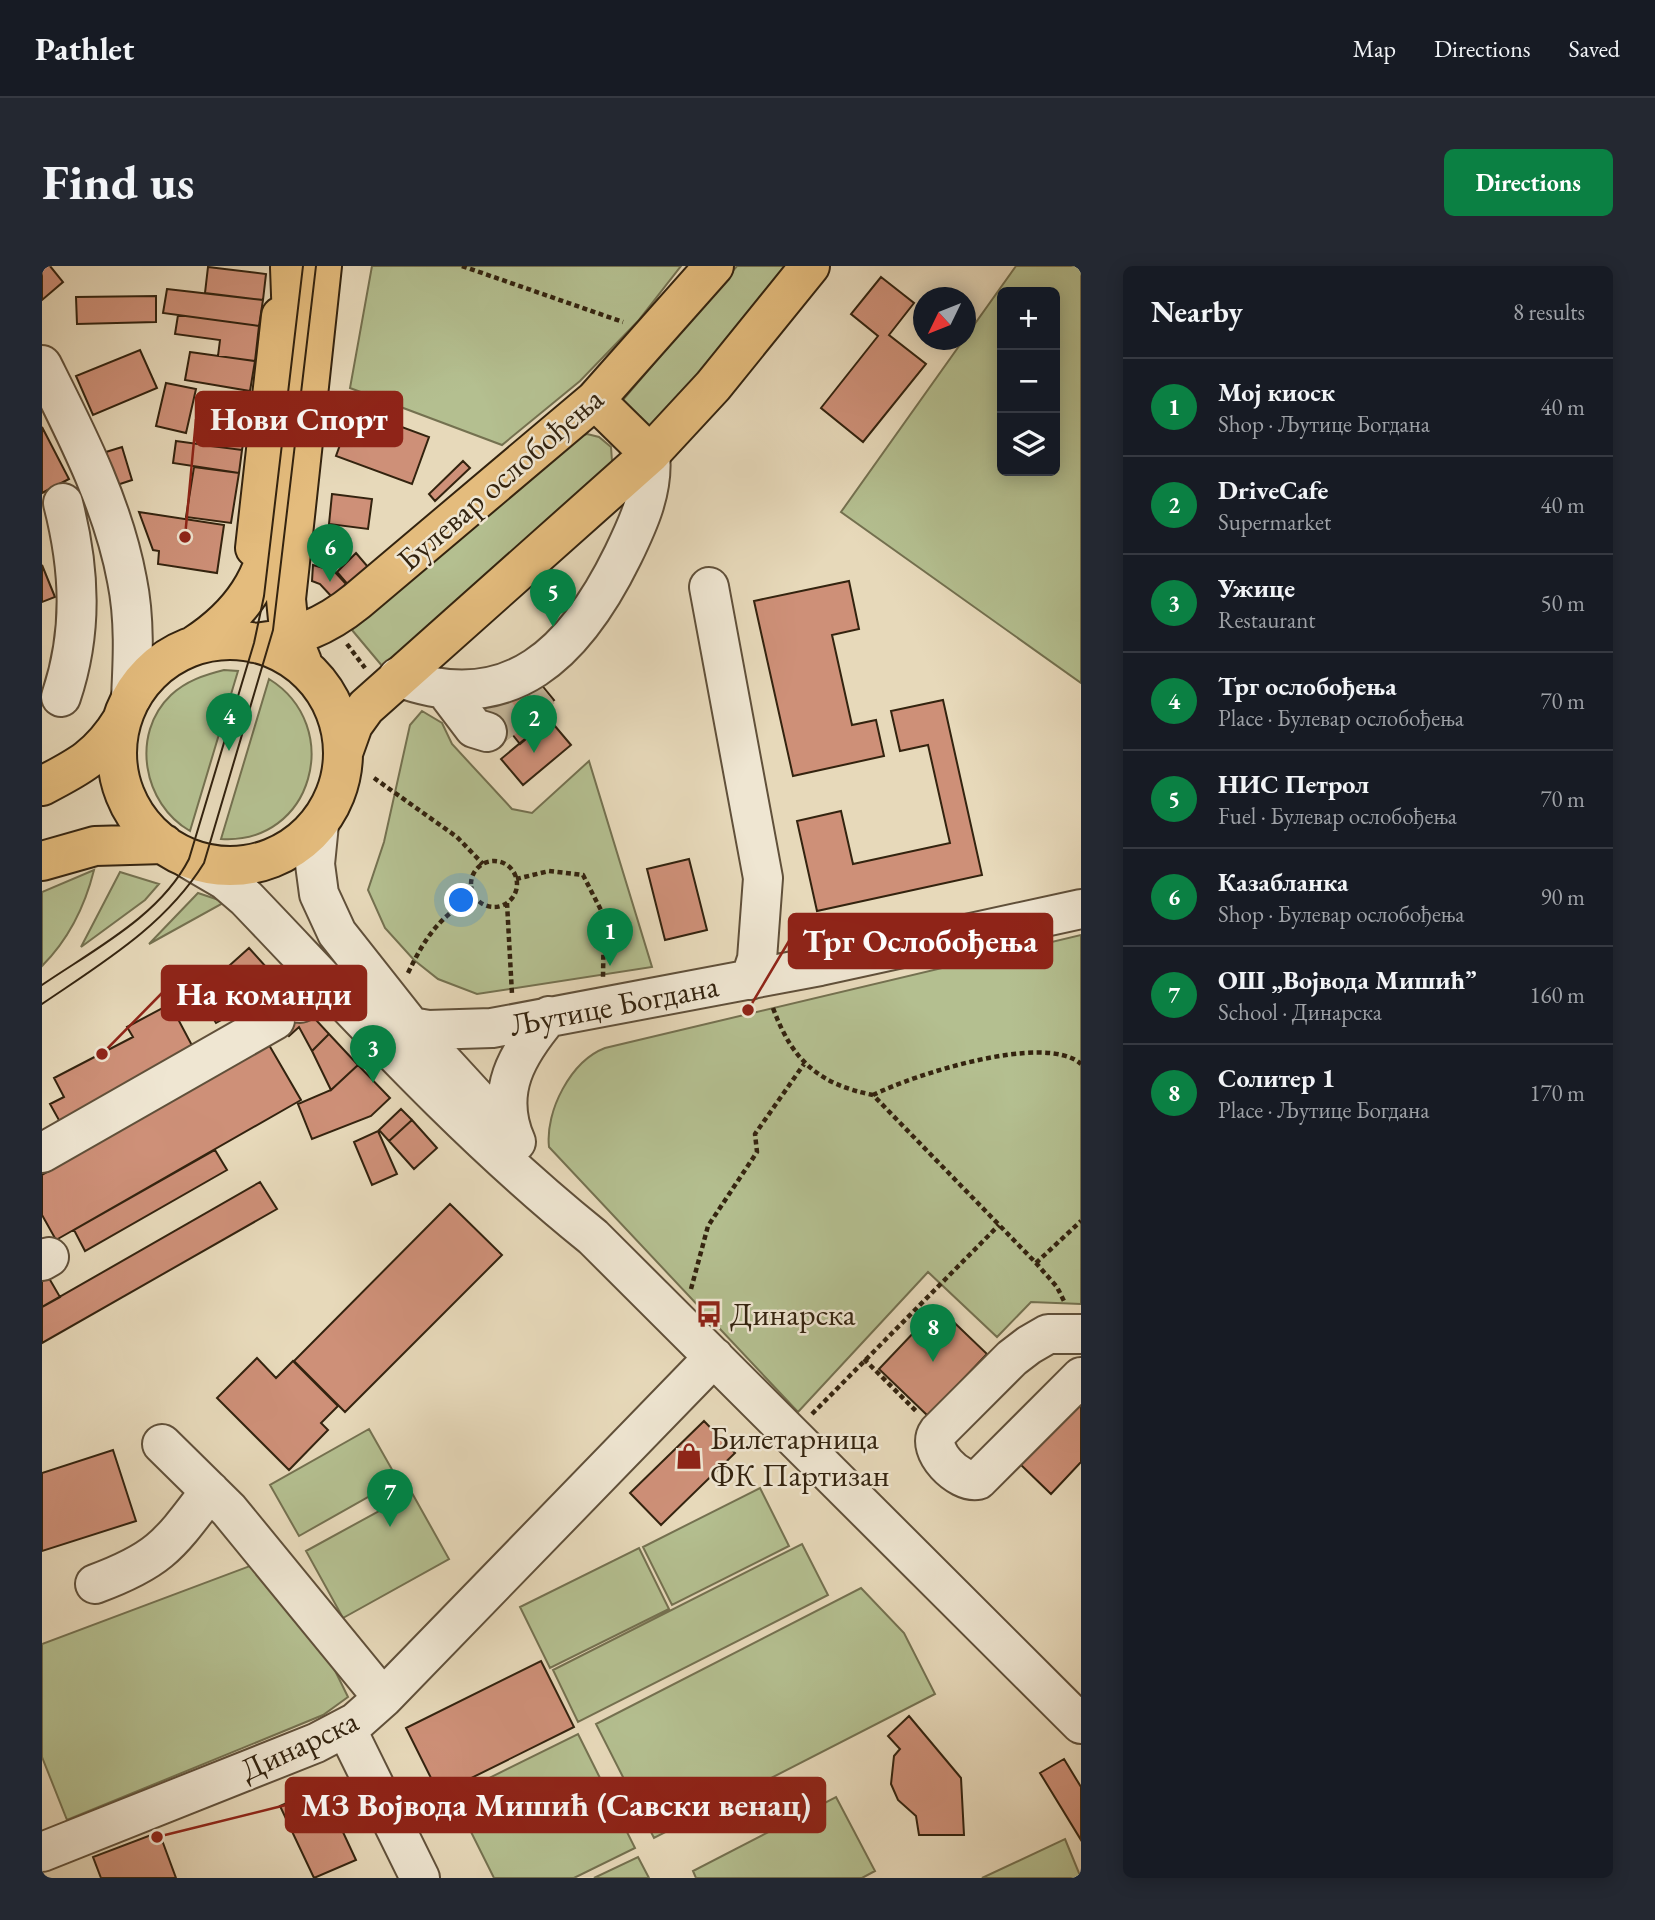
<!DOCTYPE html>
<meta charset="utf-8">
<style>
:root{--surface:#171b24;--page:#242831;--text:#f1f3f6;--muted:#9ea1a6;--line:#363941;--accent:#0b8043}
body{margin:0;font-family:"EB Garamond",serif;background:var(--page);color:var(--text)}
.controls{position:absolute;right:21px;top:21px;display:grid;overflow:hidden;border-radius:10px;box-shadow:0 4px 18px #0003}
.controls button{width:63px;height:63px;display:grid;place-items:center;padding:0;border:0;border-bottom:2px solid var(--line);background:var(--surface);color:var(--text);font:35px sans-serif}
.compass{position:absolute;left:871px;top:21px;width:63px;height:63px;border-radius:50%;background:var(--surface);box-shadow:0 4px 18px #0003;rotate:227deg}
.you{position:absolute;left:420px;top:635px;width:24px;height:24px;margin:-18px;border:5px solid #fff;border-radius:50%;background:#1a73e8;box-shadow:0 0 0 10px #1a73e833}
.badge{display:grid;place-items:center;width:46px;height:46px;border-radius:50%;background:var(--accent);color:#fff;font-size:23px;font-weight:700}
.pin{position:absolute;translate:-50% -58px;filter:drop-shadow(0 2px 4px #0008)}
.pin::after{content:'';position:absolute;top:37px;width:24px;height:21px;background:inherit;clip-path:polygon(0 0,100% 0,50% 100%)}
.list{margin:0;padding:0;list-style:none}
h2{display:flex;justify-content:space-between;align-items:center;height:91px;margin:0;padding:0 28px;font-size:30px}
h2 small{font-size:23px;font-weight:400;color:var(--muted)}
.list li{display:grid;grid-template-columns:46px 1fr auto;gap:21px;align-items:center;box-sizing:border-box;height:98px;padding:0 28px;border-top:2px solid var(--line)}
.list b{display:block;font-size:26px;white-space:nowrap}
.list p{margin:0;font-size:23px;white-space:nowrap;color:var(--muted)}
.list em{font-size:23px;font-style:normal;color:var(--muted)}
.icon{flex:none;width:38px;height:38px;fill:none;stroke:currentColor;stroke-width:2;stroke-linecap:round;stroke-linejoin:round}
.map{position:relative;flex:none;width:1039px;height:1612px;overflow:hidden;border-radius:10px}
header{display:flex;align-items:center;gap:42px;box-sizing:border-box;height:98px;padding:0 35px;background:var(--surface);border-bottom:2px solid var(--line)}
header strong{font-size:33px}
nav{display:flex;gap:38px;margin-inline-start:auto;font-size:24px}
.intro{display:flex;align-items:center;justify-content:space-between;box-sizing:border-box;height:168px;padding:0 42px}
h1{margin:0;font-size:49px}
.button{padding:18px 32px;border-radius:10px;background:var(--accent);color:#fff;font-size:24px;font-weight:700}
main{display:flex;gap:42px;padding:0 42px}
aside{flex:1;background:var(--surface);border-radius:10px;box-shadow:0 4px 18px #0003}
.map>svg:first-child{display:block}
.green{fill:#b4bf90;stroke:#747150;stroke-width:2;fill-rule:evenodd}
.building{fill:#ce9078;stroke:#33230f;stroke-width:2}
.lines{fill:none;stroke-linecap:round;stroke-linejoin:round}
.minor-tunnel{stroke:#c3b598;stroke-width:38;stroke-dasharray:38 19;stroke-linecap:butt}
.minor-casing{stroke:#60503a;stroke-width:42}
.major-casing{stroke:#33230f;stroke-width:42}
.path{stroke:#33230f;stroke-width:4.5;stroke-dasharray:5 3.5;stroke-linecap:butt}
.minor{stroke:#efe6d2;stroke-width:38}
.major{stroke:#e4bc7d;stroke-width:38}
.tram{stroke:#33230f;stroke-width:2}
.labels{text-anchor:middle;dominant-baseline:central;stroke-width:5;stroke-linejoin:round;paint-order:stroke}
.street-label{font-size:32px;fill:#33230f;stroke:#efe6d2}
.poi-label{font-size:32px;fill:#33230f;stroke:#efe6d2;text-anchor:start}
.leader{fill:none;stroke:#8f2418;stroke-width:2.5}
.callout-dot{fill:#8f2418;stroke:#efe6d2;stroke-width:2.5}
.callout{fill:#8f2418;stroke:#8f2418;stroke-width:2.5}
.callout-label{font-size:33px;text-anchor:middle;font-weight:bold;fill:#fff}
</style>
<header>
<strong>Pathlet</strong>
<nav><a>Map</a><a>Directions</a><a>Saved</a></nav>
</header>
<div class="intro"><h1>Find us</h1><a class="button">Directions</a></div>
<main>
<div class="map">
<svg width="1039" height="1612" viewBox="0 0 1039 1612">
<rect width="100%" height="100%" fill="#e7d9ba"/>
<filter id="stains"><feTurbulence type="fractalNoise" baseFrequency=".00286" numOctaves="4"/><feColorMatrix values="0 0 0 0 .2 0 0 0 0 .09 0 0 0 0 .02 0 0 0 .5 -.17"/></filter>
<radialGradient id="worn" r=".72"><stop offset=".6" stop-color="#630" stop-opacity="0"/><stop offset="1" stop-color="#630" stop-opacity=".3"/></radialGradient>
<path class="green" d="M330,0H639L596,55L538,115L460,179L308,122Z
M695,0H748L622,151L602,164L580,135Z
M974,0H1039V417L799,246ZM960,26H1013V205H960Z
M545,168L557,171L569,181L570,195L566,209L341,401L310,364L423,269L532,172Z
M182,404L196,405L148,565C101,538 88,468 129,429C144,415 162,409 182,404Z
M227,413C303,460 271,579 179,573Z
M380,445L400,457L410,478L470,543L490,547L547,495L610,701L435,728L396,713L372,694L343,662L326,624L342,576L368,459Z
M52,604C43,640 27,673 0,700V626Z
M78,606L117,618L103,634L39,681Z
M156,627L183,636L107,678Z
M1039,669V1038L989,1036L955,1071L886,1006L756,1146L507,881C503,845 529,795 563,782Z
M327,1163L356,1214L257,1270L228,1219Z
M718,1222L747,1280L630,1339L601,1281Z
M370,1227L407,1293L301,1352L264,1285Z
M760,1278L786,1329L536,1456L511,1404Z
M597,1282L627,1343L508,1402L478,1341Z
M216,1297L278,1374L306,1431L281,1449L25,1554L0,1491V1378Z
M819,1322L862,1367L893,1428L612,1572L554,1458Z
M536,1468L593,1582L532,1612H452L411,1530Z
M794,1531L833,1605L820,1612H654L651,1605Z
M1023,1573L1039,1612H940Z
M596,1591L607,1612H552Z"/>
<path class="building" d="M0,0H8L21,16L0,34Z
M166,1L224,8L221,34L163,27Z
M839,11L872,37L847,69L884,98L821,176L779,142L836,70L809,48Z
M125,23L221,34L217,60L121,47Z
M114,30V56L35,58L34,31Z
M136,49L217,60L213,95L176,90L178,74L133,68Z
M98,84L115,122L51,149L34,110Z
M148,86L213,95L208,125L143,114Z
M124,117L154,123L144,167L114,160Z
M311,143L387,171L370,218L294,190Z
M171,156L204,162L200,184L168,180Z
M0,161L27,213L0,227Z
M134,175L200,184L197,207L131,197Z
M80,181L90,214L75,219L64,186Z
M421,195L428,202L393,235L387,228Z
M152,201L197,207L189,257L144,251Z
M290,228L330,233L326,263L287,258Z
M97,246L182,259L175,307L116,298L117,285L111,284Z
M314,287L326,301L308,321L295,306Z
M0,299L13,331L0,336Z
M271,299L292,305L304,318L290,331L278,318L270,315Z
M807,315L817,363L790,369L810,459L834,454L842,490L751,510L712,335Z
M492,410L512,434L456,480L437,455Z
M901,434L940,609L775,645L755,555L799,545L811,598L908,577L886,479L858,485L849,445Z
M496,447L503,457L478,478L470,468Z
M507,453L529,479L481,519L459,493Z
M647,593L665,664L623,674L605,603Z
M207,682L233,711L215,728L188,699Z
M179,705L201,742L174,757L153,721Z
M250,728L287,768L270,785L257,761L247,770L227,747Z
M128,738L153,785L18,856L8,838L22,831L12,812L91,771L85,761Z
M287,768L316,799L289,824L270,785Z
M227,779L259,834L14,974L0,949V909Z
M316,799L348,832L329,850L270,873L256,838L289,824Z
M359,843L370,854L347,875L337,864Z
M370,854L395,882L372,903L347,875Z
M336,865L355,908L330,919L312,876Z
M173,884L185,904L43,985L32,964Z
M218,916L235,943L0,1077V1041Z
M408,938L460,989L303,1146L252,1095Z
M4,1007L18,1031L0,1041V1009Z
M896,1041L945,1088L886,1150L837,1103Z
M215,1092L234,1112L251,1095L296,1140L279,1157L286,1164L247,1204L175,1132Z
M1039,1135V1196L1009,1228L978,1198Z
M662,1155L693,1187L619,1259L588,1227Z
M71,1184L94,1255L0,1285V1207Z
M499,1395L532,1461L397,1528L364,1462Z
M867,1450L919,1512L922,1569H877L874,1550L856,1534L849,1518L852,1490L858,1483L846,1470Z
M1022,1493L1039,1521V1574L998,1507Z
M280,1521L314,1594L272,1612L238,1540Z
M117,1566L134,1612H59L51,1591Z"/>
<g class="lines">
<path class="minor-tunnel" d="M445,466L501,422"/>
<defs>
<path id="minor" d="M0,99C34,167 71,238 85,314C93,353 91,393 89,432
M667,321L721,612L715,693L708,714
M356,411C469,453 534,385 581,289C596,258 612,224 608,188
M404,425L432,462L445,466
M19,431C41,366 38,303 21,237
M277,558L273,598L277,628L295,667L370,762L460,860
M147,593L183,614L204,632C316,749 425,870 551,971L1039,1458
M258,737L282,714
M314,744L358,759L386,764L450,762L778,700L1039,643
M474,876C452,826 475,788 507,750
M0,887L233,754
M0,995L7,991
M1039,1068H1006L987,1079L970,1092L896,1166C883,1184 917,1218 936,1214L1039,1111
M120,1178L187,1244L341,1432
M53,1318C118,1294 127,1279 168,1225
M304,1462L378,1612
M0,1586L274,1477L314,1456L341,1432L672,1091"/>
<path id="major" d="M248,2L251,82
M553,134L608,188
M213,282L239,50
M75 487a113 113 0 1 1 226 0a113 113 0 1 1-226 0Z
M212,377C252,373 283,361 315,335L553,134L672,0
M153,379C199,349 225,311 231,257
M260,396L247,364L244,333L280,0
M301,487L311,459L324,441L608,188L671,120L768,0
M0,520C37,501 58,490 80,454
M0,595L53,580L122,578"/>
</defs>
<use href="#minor" class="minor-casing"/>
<use href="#major" class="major-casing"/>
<path class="path" d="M420,0L581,56
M305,378L323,402
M332,512L415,571L441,598
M429 618a23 23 0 1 1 46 0a23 23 0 1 1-46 0Z
M474,613L507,605L541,609L562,650L561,711
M465,637L470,728
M366,707C384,670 397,651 433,630
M731,742C750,794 776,818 831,829L994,997L1015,1021L1023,1037
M831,829C871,809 1003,766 1039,798
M994,997L1039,955
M649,1023L666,960L715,886L713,868L762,798
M822,1093L874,1145
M770,1148L957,959"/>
<use href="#minor" class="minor"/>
<use href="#major" class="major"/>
<path class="tram" d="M0,719C51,684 118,650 147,593L212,377L222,330L261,0
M0,738C60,697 123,660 162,597L231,364L274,0"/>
</g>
<defs>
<symbol id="bus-bare" viewBox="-9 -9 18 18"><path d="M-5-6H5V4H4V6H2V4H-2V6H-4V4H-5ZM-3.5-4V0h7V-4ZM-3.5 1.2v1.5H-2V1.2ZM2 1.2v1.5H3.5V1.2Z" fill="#8f2418" stroke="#efe6d2" stroke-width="2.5" paint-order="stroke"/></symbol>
<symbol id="shop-bare" viewBox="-9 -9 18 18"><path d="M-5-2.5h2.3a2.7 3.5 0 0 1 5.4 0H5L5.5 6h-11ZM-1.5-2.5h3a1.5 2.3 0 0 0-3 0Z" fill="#8f2418" stroke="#efe6d2" stroke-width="2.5" paint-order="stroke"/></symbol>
</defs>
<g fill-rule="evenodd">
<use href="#bus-bare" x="648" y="1029" width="38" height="38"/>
<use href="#shop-bare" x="628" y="1171" width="38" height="38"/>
</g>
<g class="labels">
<g class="street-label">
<text transform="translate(458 213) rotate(-41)">Булевар ослобођења</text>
<text transform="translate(572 739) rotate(-11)">Љутице Богдана</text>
<text transform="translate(257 1479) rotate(-25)">Динарска</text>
</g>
<g class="poi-label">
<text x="688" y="1048">Динарска</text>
<text x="668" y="1172">Билетарница<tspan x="668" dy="37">ФК Партизан</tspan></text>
</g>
</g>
<path class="leader" d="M143 271L154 153M706 744L747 675M60 788L120 727M115 1571L244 1539"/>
<g class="callout-dot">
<circle cx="143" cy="271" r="7"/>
<circle cx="706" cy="744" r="7"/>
<circle cx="60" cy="788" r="7"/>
<circle cx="115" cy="1571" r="7"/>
</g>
<g class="callout">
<rect x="154" y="126" width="206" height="54" rx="7"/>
<rect x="747" y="648" width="263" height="54" rx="7"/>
<rect x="120" y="700" width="204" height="54" rx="7"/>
<rect x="244" y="1512" width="539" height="54" rx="7"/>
</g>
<g class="callout-label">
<text x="257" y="164">Нови Спорт</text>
<text x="878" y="686">Трг Ослобођења</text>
<text x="222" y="739">На команди</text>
<text x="514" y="1550">МЗ Војвода Мишић (Савски венац)</text>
</g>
<rect width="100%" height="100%" filter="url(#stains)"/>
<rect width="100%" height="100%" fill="url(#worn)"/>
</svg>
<div class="controls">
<button>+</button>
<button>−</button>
<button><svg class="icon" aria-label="layers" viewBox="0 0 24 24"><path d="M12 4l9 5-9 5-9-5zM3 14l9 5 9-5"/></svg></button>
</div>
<svg class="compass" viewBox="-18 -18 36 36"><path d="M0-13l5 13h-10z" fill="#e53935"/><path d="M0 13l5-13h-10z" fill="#9ea1a6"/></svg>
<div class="you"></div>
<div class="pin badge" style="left:568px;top:700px">1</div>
<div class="pin badge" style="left:492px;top:487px">2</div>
<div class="pin badge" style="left:331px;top:817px">3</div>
<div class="pin badge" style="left:187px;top:485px">4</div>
<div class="pin badge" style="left:511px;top:361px">5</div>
<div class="pin badge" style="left:288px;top:316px">6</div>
<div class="pin badge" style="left:348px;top:1261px">7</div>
<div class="pin badge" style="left:891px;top:1096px">8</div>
</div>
<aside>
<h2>Nearby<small>8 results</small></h2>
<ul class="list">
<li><span class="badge">1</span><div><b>Мој киоск</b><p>Shop · Љутице Богдана</p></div><em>40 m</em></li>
<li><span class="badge">2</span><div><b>DriveCafe</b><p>Supermarket</p></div><em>40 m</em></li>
<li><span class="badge">3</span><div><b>Ужице</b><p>Restaurant</p></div><em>50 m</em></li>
<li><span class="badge">4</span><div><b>Трг ослобођења</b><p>Place · Булевар ослобођења</p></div><em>70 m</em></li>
<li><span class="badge">5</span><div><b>НИС Петрол</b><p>Fuel · Булевар ослобођења</p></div><em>70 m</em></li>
<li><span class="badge">6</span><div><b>Казабланка</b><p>Shop · Булевар ослобођења</p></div><em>90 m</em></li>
<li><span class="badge">7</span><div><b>ОШ „Војвода Мишић”</b><p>School · Динарска</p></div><em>160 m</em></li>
<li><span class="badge">8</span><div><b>Солитер 1</b><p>Place · Љутице Богдана</p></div><em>170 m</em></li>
</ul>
</aside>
</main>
